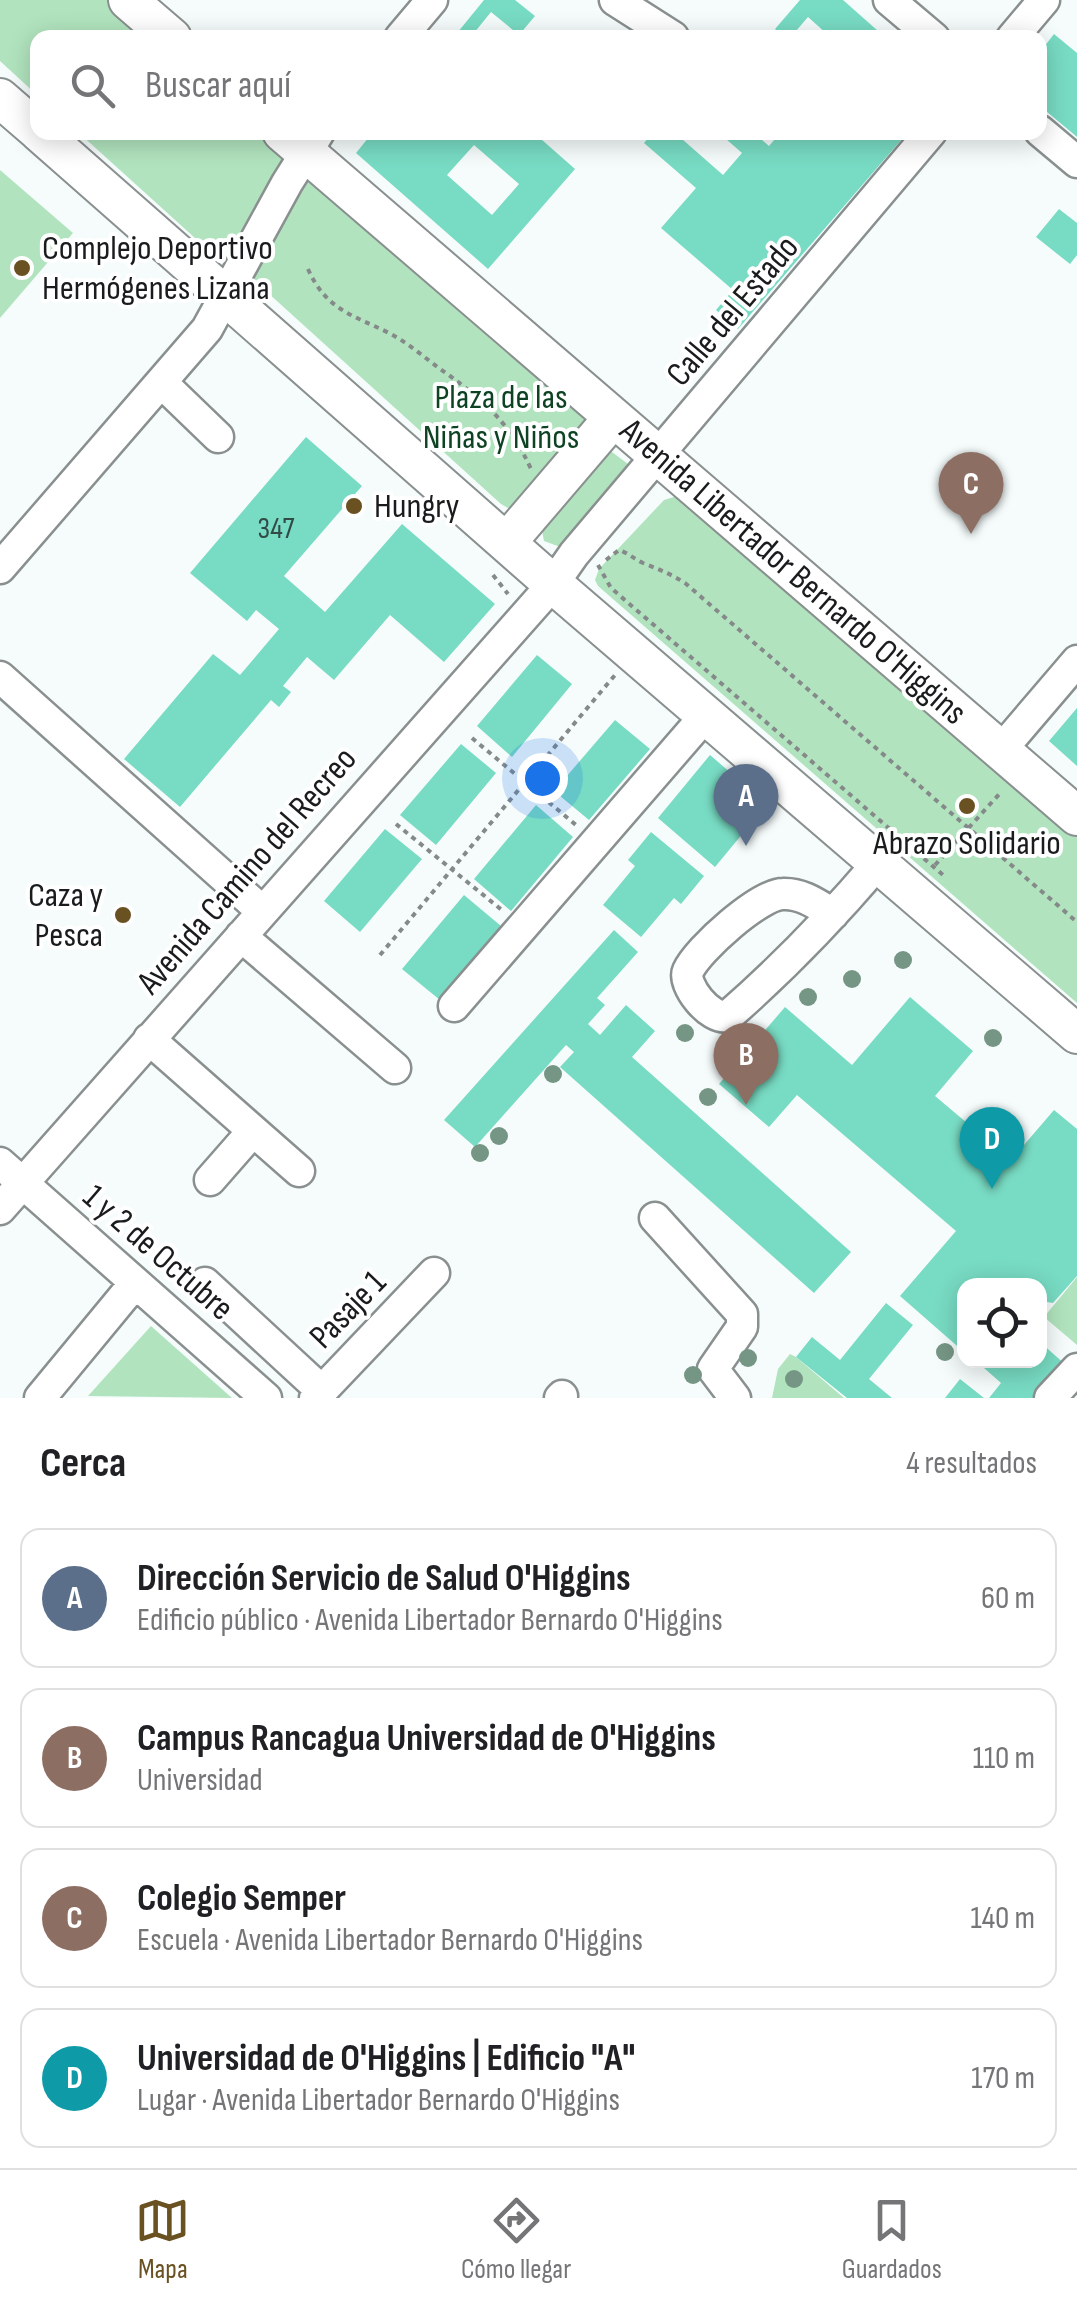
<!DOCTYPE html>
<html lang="es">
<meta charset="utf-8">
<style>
:root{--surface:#fff;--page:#f6f6f6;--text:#202124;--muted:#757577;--line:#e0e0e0;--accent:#6a5122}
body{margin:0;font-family:"Sofia Sans Condensed",sans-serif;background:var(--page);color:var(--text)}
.controls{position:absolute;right:30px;bottom:30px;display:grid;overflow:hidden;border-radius:20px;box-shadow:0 5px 25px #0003}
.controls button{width:90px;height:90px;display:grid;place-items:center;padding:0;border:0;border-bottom:2px solid var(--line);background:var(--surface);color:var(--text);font:50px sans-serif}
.you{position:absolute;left:542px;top:778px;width:35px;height:35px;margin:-25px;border:8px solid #fff;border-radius:50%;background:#1a73e8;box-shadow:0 0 0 15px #1a73e833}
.badge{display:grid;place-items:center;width:65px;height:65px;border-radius:50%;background:var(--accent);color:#fff;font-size:32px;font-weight:700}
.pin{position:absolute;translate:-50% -82px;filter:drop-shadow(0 2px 5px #0008)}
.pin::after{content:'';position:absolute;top:52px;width:35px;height:30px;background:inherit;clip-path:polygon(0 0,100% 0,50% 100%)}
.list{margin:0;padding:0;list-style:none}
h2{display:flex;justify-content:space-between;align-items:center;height:130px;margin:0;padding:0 40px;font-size:42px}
h2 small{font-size:32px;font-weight:400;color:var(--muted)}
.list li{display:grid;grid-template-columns:65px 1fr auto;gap:30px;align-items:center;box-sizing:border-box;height:140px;margin:0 20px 20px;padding:0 20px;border:2px solid var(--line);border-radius:20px}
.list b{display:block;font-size:38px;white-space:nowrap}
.list p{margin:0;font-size:32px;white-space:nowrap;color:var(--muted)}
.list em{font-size:32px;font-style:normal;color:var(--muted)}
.icon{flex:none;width:55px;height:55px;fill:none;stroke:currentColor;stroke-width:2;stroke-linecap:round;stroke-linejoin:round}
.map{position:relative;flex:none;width:1077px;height:1398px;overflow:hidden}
.search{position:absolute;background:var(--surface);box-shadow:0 5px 25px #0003;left:30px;right:30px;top:30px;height:110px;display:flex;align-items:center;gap:25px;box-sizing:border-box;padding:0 35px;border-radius:20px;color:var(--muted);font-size:38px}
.sheet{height:770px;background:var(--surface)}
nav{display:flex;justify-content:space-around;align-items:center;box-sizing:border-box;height:140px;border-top:2px solid var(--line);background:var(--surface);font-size:28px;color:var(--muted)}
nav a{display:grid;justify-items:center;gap:5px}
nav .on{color:var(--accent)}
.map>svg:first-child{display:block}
.green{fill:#b1e4be}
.building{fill:#78dbc3;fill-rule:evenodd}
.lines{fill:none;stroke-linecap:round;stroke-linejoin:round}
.minor-casing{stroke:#8a8f8f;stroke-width:35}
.major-casing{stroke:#8a8f8f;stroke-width:42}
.path{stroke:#858989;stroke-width:4;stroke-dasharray:5 5;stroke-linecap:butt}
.minor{stroke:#fff;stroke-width:30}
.major{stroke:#fff;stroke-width:38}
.tree{fill:#769685}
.poi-dot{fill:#6a5122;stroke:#fff;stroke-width:4}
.labels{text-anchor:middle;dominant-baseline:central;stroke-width:8;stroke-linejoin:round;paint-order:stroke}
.number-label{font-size:30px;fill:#314b46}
.poi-label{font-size:35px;fill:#191b1c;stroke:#fff;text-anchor:start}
.street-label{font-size:35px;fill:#191b1c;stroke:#fff}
.park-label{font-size:35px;fill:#0d4323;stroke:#fff}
</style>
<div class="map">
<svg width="1077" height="1398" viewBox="0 0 1077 1398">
<rect width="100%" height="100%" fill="#f6fcfc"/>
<path class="green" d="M0,0H114L158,37L38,38L37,95L0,61Z
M79,133H268L286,160C271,188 245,263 206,248Z
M311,166L589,408L588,421L515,512L501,504L246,273Z
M0,170L73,233L0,318Z
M612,452L632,467L563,548L544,541L541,525L606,453Z
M680,495L1077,832V1003L598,586L595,580L599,569L664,500Z
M1077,1277V1345L1044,1317Z
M151,1326L232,1398L88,1396Z
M790,1354L796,1357L844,1398H772L778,1369Z"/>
<path class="building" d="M484,0H515L535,16L519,35L491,12L474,33L479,38H453Z
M800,0H843L886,38H824L827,34L808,17L790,38H785L775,29Z
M1054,34L1077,53V137L1040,106V52Z
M373,132H533L575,169L488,269L356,153ZM474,145L519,184L492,215L447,175Z
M653,132H674L723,175L742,153L718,132H753L769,146L781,132H908L738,329L716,310L733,290L661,228L696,188L644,143Z
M1059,209L1077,223V255L1070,264L1036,237Z
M306,437L362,486L284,576L325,612L402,524L495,604L444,662L390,615L334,680L307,657L283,686L291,692L279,707L271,700L180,807L124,759L213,654L240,675L279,629L256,610L247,621L190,573Z
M537,655L572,684L512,757L477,726Z
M1077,708V766L1049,741Z
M615,720L650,749L589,820L554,791Z
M461,744L496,773L436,845L400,815Z
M710,755L767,804L715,867L658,818Z
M536,805L573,837L511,911L474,879Z
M385,829L422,859L360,932L324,901Z
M651,832L704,876L681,904L674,898L641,937L603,905L635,866L628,860Z
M464,895L501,926L440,1000L402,969Z
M614,930L638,952L597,998L605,1005L588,1024L600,1035L626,1005L655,1031L632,1057L851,1252L814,1293L560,1067L574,1052L566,1045L475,1147L444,1120Z
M910,997L973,1051L935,1096L1011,1160L1054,1110L1077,1129V1276L1053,1303L1040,1301V1286H964V1352L900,1296L956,1231L797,1095L769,1127L719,1084L785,1007L852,1065Z
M886,1303L913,1325L869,1379L892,1398H847L796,1357L812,1337L840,1360Z
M1040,1342L1067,1366L1039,1398H989L1001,1383L975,1360H1040Z
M960,1379L984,1398H945Z"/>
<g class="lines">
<defs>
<path id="minor" d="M615,0L673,37
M889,0L934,38
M400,38L432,0
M1012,38L1044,0
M1040,131L1077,162
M162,383L218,437
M0,568L207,329L287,183L319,132
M0,677L262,911
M1001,750L1077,661
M833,914C818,905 802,893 783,894C760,894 698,949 688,971C682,984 710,1021 728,1016C782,969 832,917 878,863
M241,936L395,1068
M454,1006L706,715
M149,1039L299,1171
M0,1163L266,1398
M210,1180L253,1131
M0,1209L553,584L574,554L931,132
M655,1218L742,1314V1327L713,1369L735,1398
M205,1283L322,1391
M40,1398L135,1283
M315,1398L434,1273
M560,1398L562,1396
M1050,1398L1077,1369"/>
<path id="major" d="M128,0L172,38
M0,98L38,131
M39,132L553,584L1077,1034
M282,132L1077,816
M507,542L613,418"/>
</defs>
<use href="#minor" class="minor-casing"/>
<use href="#major" class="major-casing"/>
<path class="path" d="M308,269C326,310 353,315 389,333C410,344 427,360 446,373C485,402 510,423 531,469
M606,560L619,550C628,553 634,559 643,563C658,569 671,574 685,583L1077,922
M598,565L611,588L943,875
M493,575L508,594
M472,738L576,825
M396,824L503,911
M935,865L1002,791
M380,955L615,675"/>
<use href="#minor" class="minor"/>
<use href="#major" class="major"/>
</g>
<g class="tree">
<circle cx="903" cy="960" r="9"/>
<circle cx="852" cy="979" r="9"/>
<circle cx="808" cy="997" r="9"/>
<circle cx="685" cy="1033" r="9"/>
<circle cx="993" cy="1038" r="9"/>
<circle cx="553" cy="1074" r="9"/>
<circle cx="708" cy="1097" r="9"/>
<circle cx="499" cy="1136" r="9"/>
<circle cx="480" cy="1153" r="9"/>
<circle cx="945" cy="1352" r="9"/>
<circle cx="748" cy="1358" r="9"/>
<circle cx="693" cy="1375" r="9"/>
<circle cx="794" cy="1379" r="9"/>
</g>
<g class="poi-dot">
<circle cx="22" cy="268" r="10"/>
<circle cx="354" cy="506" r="10"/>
<circle cx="967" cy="806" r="10"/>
<circle cx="123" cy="915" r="10"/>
</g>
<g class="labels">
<g class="number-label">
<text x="276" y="529">347</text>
</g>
<g class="poi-label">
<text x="42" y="248">Complejo Deportivo<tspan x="42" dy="40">Hermógenes Lizana</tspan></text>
<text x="374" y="506">Hungry</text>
<text x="967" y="843" text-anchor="middle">Abrazo Solidario</text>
<text x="103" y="895" text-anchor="end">Caza y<tspan x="103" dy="40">Pesca</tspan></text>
</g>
<g class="street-label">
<text transform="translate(733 311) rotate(-50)">Calle del Estado</text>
<text transform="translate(793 572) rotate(41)">Avenida Libertador Bernardo O'Higgins</text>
<text transform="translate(247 871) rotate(-49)">Avenida Camino del Recreo</text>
<text transform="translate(158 1253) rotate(41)">1 y 2 de Octubre</text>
<text transform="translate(348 1310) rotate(-46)">Pasaje 1</text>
</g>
<g class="park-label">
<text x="501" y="397">Plaza de las<tspan x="501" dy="40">Niñas y Niños</tspan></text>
</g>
</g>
</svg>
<div class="controls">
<button><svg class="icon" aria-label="locate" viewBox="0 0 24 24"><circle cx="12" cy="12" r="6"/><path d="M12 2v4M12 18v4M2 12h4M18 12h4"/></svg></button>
</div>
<div class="you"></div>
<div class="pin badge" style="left:746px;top:846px;background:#5c6f8a">A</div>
<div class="pin badge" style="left:746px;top:1105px;background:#8d6e63">B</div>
<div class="pin badge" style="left:971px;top:534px;background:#8d6e63">C</div>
<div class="pin badge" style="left:992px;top:1189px;background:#0f9aa8">D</div>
<div class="search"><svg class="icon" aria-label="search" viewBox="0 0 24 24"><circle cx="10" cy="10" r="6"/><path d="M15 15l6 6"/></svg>Buscar aquí</div>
</div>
<section class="sheet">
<h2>Cerca<small>4 resultados</small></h2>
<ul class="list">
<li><span class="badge" style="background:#5c6f8a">A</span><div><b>Dirección Servicio de Salud O'Higgins</b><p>Edificio público · Avenida Libertador Bernardo O'Higgins</p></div><em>60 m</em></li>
<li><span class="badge" style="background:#8d6e63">B</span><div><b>Campus Rancagua Universidad de O'Higgins</b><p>Universidad</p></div><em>110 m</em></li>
<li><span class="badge" style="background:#8d6e63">C</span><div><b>Colegio Semper</b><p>Escuela · Avenida Libertador Bernardo O'Higgins</p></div><em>140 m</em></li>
<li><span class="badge" style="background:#0f9aa8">D</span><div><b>Universidad de O'Higgins | Edificio &quot;A&quot;</b><p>Lugar · Avenida Libertador Bernardo O'Higgins</p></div><em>170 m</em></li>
</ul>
</section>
<nav>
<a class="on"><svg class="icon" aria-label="map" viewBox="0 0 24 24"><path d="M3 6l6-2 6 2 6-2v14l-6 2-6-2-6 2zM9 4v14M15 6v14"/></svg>Mapa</a>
<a><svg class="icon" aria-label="directions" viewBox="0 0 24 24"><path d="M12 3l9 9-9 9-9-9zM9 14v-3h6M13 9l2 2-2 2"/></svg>Cómo llegar</a>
<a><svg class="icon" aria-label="saved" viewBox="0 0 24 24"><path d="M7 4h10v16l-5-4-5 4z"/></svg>Guardados</a>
</nav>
